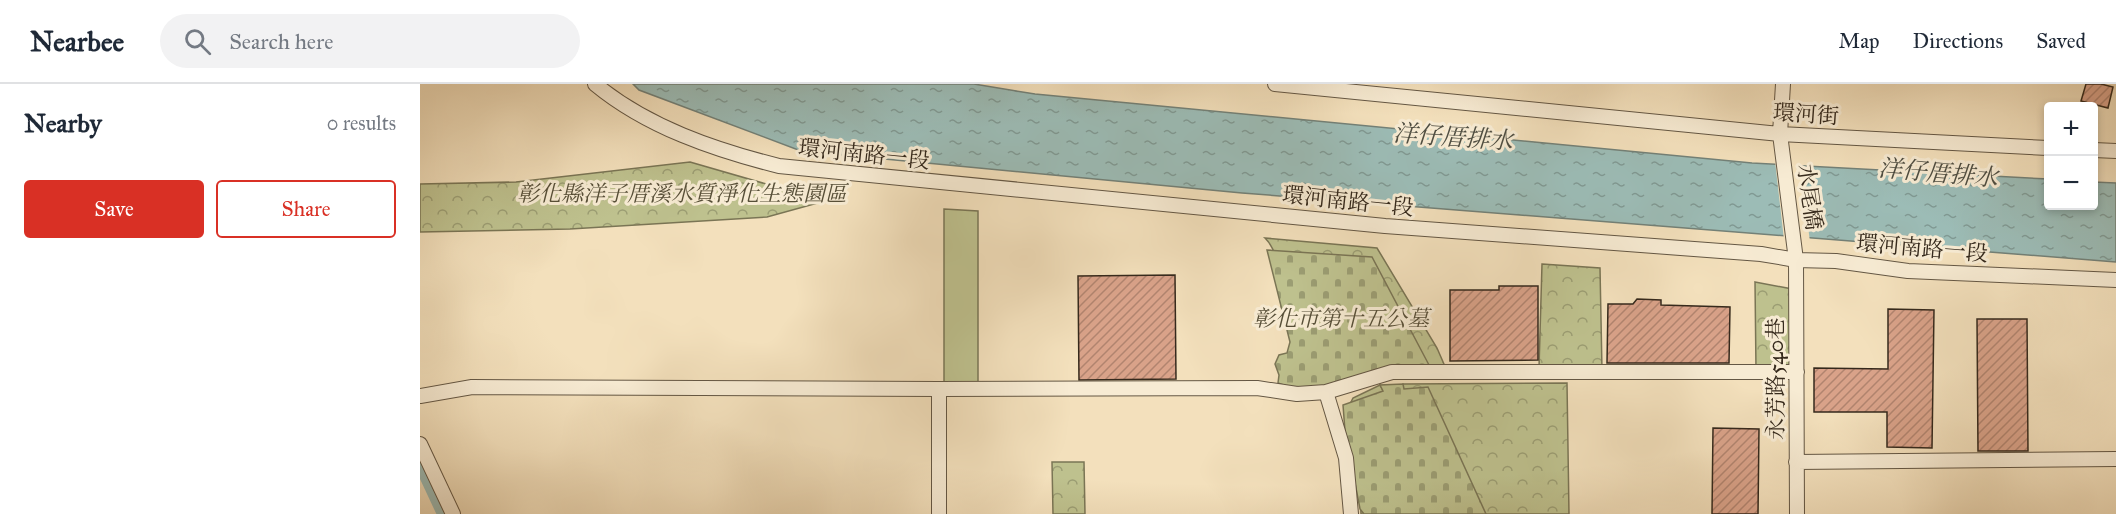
<!DOCTYPE html>
<meta charset="utf-8">
<style>
:root{--surface:#fff;--page:#f2f2f3;--text:#1f2937;--muted:#747a83;--line:#e0e1e3;--accent:#d93025}
body{margin:0;font-family:"IM FELL Great Primer","Noto Serif TC",serif;background:var(--page);color:var(--text)}
.controls{position:absolute;right:18px;top:18px;display:grid;overflow:hidden;border-radius:6px;box-shadow:0 3px 9px #0003}
.controls button{width:54px;height:54px;display:grid;place-items:center;padding:0;border:0;border-bottom:2px solid var(--line);background:var(--surface);color:var(--text);font:30px sans-serif}
.list{margin:0;padding:0;list-style:none}
h2{display:flex;justify-content:space-between;align-items:center;height:78px;margin:0;padding:0 24px;font-size:26px}
h2 small{font-size:20px;font-weight:400;color:var(--muted)}
.actions{display:flex;gap:12px;padding:18px 24px}
.actions a{flex:1;padding:14px 0;border:2px solid var(--accent);border-radius:6px;text-align:center;font-size:21px;color:var(--accent)}
.actions .main{background:var(--accent);color:#fff}
.icon{flex:none;width:33px;height:33px;fill:none;stroke:currentColor;stroke-width:2;stroke-linecap:round;stroke-linejoin:round}
.map{position:relative;flex:none;width:1696px;height:430px;overflow:hidden}
header{display:flex;align-items:center;gap:36px;box-sizing:border-box;height:84px;padding:0 30px;background:var(--surface);border-bottom:2px solid var(--line)}
header strong{font-size:28px}
nav{display:flex;gap:33px;margin-inline-start:auto;font-size:21px}
.search{width:420px;height:54px;background:var(--page);display:flex;align-items:center;gap:15px;box-sizing:border-box;padding:0 21px;border-radius:33px;color:var(--muted);font-size:22px}
main{display:flex}
aside{flex:1;background:var(--surface)}
.map>svg:first-child{display:block}
.grass{fill:#bec18e;stroke:#7a7555;stroke-width:1.5}
.forest{fill:url(#forest-crowns);stroke:#7a7555;stroke-width:1.5}
.cemetery{fill:url(#cemetery-stones);stroke:#7a7555;stroke-width:1.5}
.water{fill:url(#water-ripples);stroke:#738178;stroke-width:1.5}
.pier{fill:#f3e0bc}
.lines{fill:none;stroke-linecap:round;stroke-linejoin:round}
.canal{stroke:#9cbcb6;stroke-width:12}
.building{fill:url(#building-hatch);stroke:#35291c;stroke-width:1.5}
.minor-casing{stroke:#645744;stroke-width:16}
.minor{stroke:#f7ebd3;stroke-width:14}
.labels{text-anchor:middle;dominant-baseline:central;stroke-width:6;stroke-linejoin:round;paint-order:stroke}
.street-label{font-size:22px;fill:#35291c;stroke:#f7ebd3}
.park-label{font-size:22px;font-style:italic;fill:#574f38;stroke:#f7ebd3}
.water-label{font-size:24px;font-style:italic;fill:#4f4e42;stroke:#f7ebd3}
</style>
<header>
<strong>Nearbee</strong>
<div class="search"><svg class="icon" aria-label="search" viewBox="0 0 24 24"><circle cx="10" cy="10" r="6"/><path d="M15 15l6 6"/></svg>Search here</div>
<nav><a>Map</a><a>Directions</a><a>Saved</a></nav>
</header>
<main>
<aside>
<h2>Nearby<small>0 results</small></h2>
<ul class="list">
</ul>
<div class="actions"><a class="main">Save</a><a>Share</a></div>
</aside>
<div class="map">
<svg width="1696" height="430" viewBox="0 0 1696 430">
<defs>
<pattern id="forest-crowns" width="20" height="18" patternUnits="userSpaceOnUse" patternTransform="scale(1.5)"><rect width="20" height="18" fill="#bec18e"/><path d="M2 6a3 3 0 1 1 6 0M12 15a3 3 0 1 1 6 0" fill="none" stroke="#9b9d73"/></pattern>
<pattern id="cemetery-stones" width="16" height="16" patternUnits="userSpaceOnUse" patternTransform="scale(1.5)"><rect width="16" height="16" fill="#bec18e"/><path d="M2 7V4a2 2 0 0 1 4 0v3zM10 15v-3a2 2 0 0 1 4 0v3z" fill="#9b9d73"/></pattern>
<pattern id="water-ripples" width="26" height="14" patternUnits="userSpaceOnUse" patternTransform="scale(1.5)"><rect width="26" height="14" fill="#9cbcb6"/><path d="M2 4q2-2 4 0t4 0M15 11q2-2 4 0t4 0" fill="none" stroke="#809993"/></pattern>
<pattern id="building-hatch" width="6" height="6" patternUnits="userSpaceOnUse" patternTransform="scale(1.5)"><rect width="6" height="6" fill="#d9a289"/><path d="M-1 1l2-2M0 6l6-6M5 7l2-2" fill="none" stroke="#b1846f"/></pattern>
</defs>
<rect width="100%" height="100%" fill="#f3e0bc"/>
<filter id="stains"><feTurbulence type="fractalNoise" baseFrequency=".00333" numOctaves="4"/><feColorMatrix values="0 0 0 0 .2 0 0 0 0 .09 0 0 0 0 .02 0 0 0 .5 -.17"/></filter>
<radialGradient id="worn" r=".72"><stop offset=".6" stop-color="#630" stop-opacity="0"/><stop offset="1" stop-color="#630" stop-opacity=".3"/></radialGradient>
<path class="grass" d="M524,125L558,127V303H524Z"/>
<path class="forest" d="M270,78L405,117L347,133L150,145L0,148V100L96,98Z
M845,154L957,164L1017,264L1027,287L981,289L895,220L862,226C856,203 863,171 845,154Z
M1122,180L1180,184L1182,286L1119,284Z
M1335,198L1372,205L1376,283L1336,286Z
M1147,299L1149,430H941L940,400L926,328L933,314L960,301L974,327L985,324L983,300Z
M632,378H664L665,430H633Z"/>
<path class="cemetery" d="M847,166L952,173L1009,281L979,284L888,310L858,299L859,291L855,280L859,271L867,269L870,258Z
M983,300L984,305L1008,303L1066,430H944L940,425L925,347L923,321L963,307L960,301Z"/>
<path class="water" d="M213,0H554L615,10L1332,79L1628,95V122H1674V98L1696,99V178L822,109L381,67L219,6Z"/>
<path class="pier" d="M1355,77L1380,79L1390,158L1364,156Z"/>
<g class="lines">
<path class="canal" d="M0,381L23,430"/>
</g>
<path class="building" d="M1666,0H1681L1693,3L1688,24L1661,17Z
M755,191L756,295L659,296L658,192Z
M1079,202H1118V276L1030,277V206H1079Z
M1217,215L1241,216V221L1310,223L1309,279H1187L1188,220H1213Z
M1468,225L1514,226L1512,364L1467,363V328H1394V284L1468,285Z
M1557,235H1607L1608,367H1558Z
M1293,344L1339,345L1338,430H1292Z"/>
<g class="lines">
<defs>
<path id="minor" d="M175,0C227,43 295,66 359,82L965,142L1341,170L1376,176L1416,177L1488,187L1696,196
M855,0L1360,50L1628,64
M1363,0L1360,50L1376,176L1377,430
M1674,66L1696,67
M906,308L926,374L931,430
M0,312L52,303L519,305L837,304L877,310L906,308L972,288H1377
M0,360L33,430
M1376,378L1696,375
M519,430V305"/>
</defs>
<use href="#minor" class="minor-casing"/>
<use href="#minor" class="minor"/>
</g>
<g class="labels">
<g class="street-label">
<text transform="translate(1386 30) rotate(4)">環河街</text>
<text transform="translate(444 70) rotate(6)">環河南路一段</text>
<text transform="translate(1390 113) rotate(82)">水尾橋</text>
<text transform="translate(928 117) rotate(6)">環河南路一段</text>
<text transform="translate(1502 164) rotate(5)">環河南路一段</text>
<text transform="translate(1355 295) rotate(-90)">永芳路540巷</text>
</g>
<g class="park-label">
<text x="262" y="109">彰化縣洋子厝溪水質淨化生態園區</text>
<text x="921" y="234">彰化市第十五公墓</text>
</g>
<g class="water-label">
<text transform="translate(1033 53) rotate(4)">洋仔厝排水</text>
<text transform="translate(1518 89) rotate(5)">洋仔厝排水</text>
</g>
</g>
<rect width="100%" height="100%" filter="url(#stains)"/>
<rect width="100%" height="100%" fill="url(#worn)"/>
</svg>
<div class="controls">
<button>+</button>
<button>−</button>
</div>
</div>
</main>
